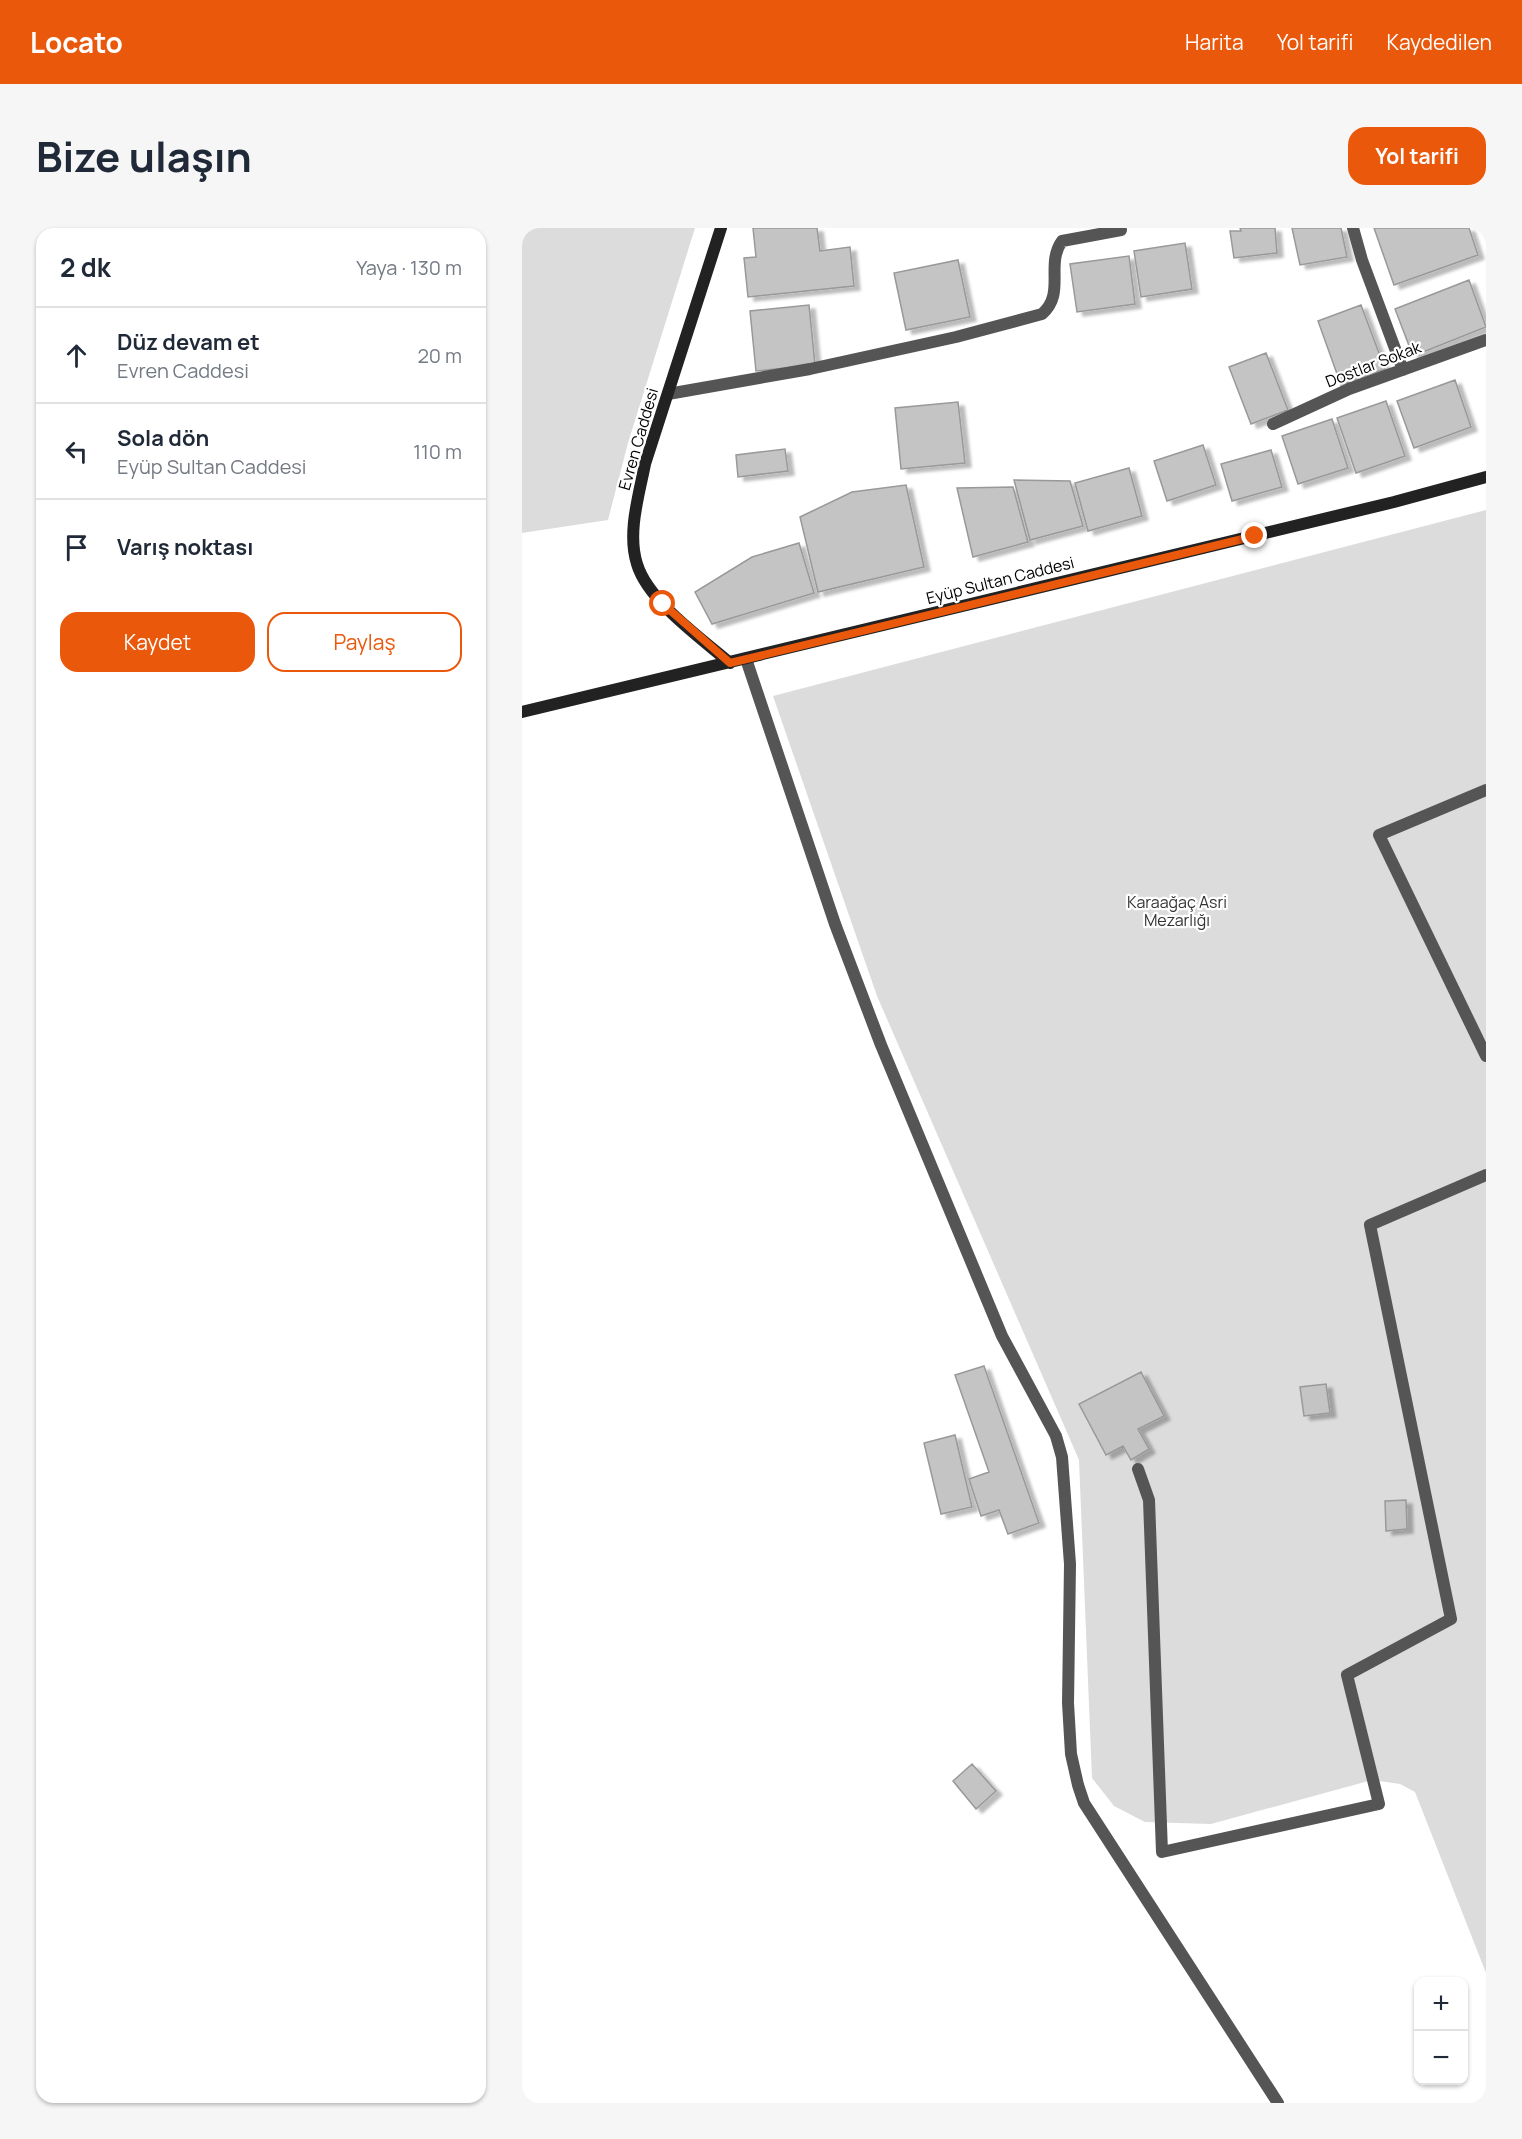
<!DOCTYPE html>
<html lang="tr">
<meta charset="utf-8">
<style>
:root{--surface:#fff;--page:#f6f6f7;--text:#1f2937;--muted:#747a83;--line:#e0e1e3;--accent:#ea580c}
body{margin:0;font-family:Manrope,sans-serif;background:var(--page);color:var(--text)}
.controls{position:absolute;right:18px;bottom:18px;display:grid;overflow:hidden;border-radius:12px;box-shadow:0 2px 4px #0004}
.controls button{width:54px;height:54px;display:grid;place-items:center;padding:0;border:0;border-bottom:2px solid var(--line);background:var(--surface);color:var(--text);font:30px sans-serif}
.stop{position:absolute;width:18px;height:18px;margin:-14px;border:4px solid #ea580c;border-radius:50%;background:#fff}
.stop.end{background:#ea580c;border-color:#fff;box-shadow:0 2px 6px #0008}
.list{margin:0;padding:0;list-style:none}
h2{display:flex;justify-content:space-between;align-items:center;height:78px;margin:0;padding:0 24px;font-size:26px}
h2 small{font-size:20px;font-weight:400;color:var(--muted)}
.list li{display:grid;grid-template-columns:39px 1fr auto;gap:18px;align-items:center;box-sizing:border-box;height:96px;padding:0 24px;border-top:2px solid var(--line)}
.list b{display:block;font-size:22px;white-space:nowrap}
.list p{margin:0;font-size:20px;white-space:nowrap;color:var(--muted)}
.list em{font-size:20px;font-style:normal;color:var(--muted)}
.actions{display:flex;gap:12px;padding:18px 24px}
.actions a{flex:1;padding:14px 0;border:2px solid var(--accent);border-radius:18px;text-align:center;font-size:21px;color:var(--accent)}
.actions .main{background:var(--accent);color:#fff}
.icon{flex:none;width:33px;height:33px;fill:none;stroke:currentColor;stroke-width:2;stroke-linecap:round;stroke-linejoin:round}
.map{position:relative;flex:none;width:964px;height:1875px;overflow:hidden;border-radius:18px}
header{display:flex;align-items:center;gap:36px;box-sizing:border-box;height:84px;padding:0 30px;background:var(--accent);color:#fff}
header strong{font-size:28px}
nav{display:flex;gap:33px;margin-inline-start:auto;font-size:21px}
.intro{display:flex;align-items:center;justify-content:space-between;box-sizing:border-box;height:144px;padding:0 36px}
h1{margin:0;font-size:42px}
.button{padding:15px 27px;border-radius:18px;background:var(--accent);color:#fff;font-size:21px;font-weight:700}
main{display:flex;gap:36px;padding:0 36px}
aside{flex:1;background:var(--surface);border-radius:18px;box-shadow:0 2px 4px #0004}
.map>svg:first-child{display:block}
.green{fill:#dcdcdc}
.building{fill:#c4c4c4;stroke:#999;stroke-width:1.5;filter:url(#shadow)}
.lines{fill:none;stroke-linecap:round;stroke-linejoin:round}
.lane{stroke:#555;stroke-width:12}
.street{stroke:#555;stroke-width:12}
.secondary{stroke:#222;stroke-width:12}
.route{stroke:#ea580c;stroke-width:8}
.labels{text-anchor:middle;dominant-baseline:central;stroke-width:4.5;stroke-linejoin:round;paint-order:stroke}
.street-label{font-size:16px;fill:#000;stroke:#fff}
.park-label{font-size:16px;fill:#333;stroke:#fff}
</style>
<header>
<strong>Locato</strong>
<nav><a>Harita</a><a>Yol tarifi</a><a>Kaydedilen</a></nav>
</header>
<div class="intro"><h1>Bize ulaşın</h1><a class="button">Yol tarifi</a></div>
<main>
<aside>
<h2>2 dk<small>Yaya · 130 m</small></h2>
<ul class="list">
<li><svg class="icon" aria-label="ahead" viewBox="0 0 24 24"><path d="M12 20V5M6 11l6-6 6 6"/></svg><div><b>Düz devam et</b><p>Evren Caddesi</p></div><em>20 m</em></li>
<li><svg class="icon" aria-label="left" viewBox="0 0 24 24"><path d="M17 20v-9H6M10 6l-5 5 5 5"/></svg><div><b>Sola dön</b><p>Eyüp Sultan Caddesi</p></div><em>110 m</em></li>
<li><svg class="icon" aria-label="arrive" viewBox="0 0 24 24"><path d="M6 21V4h12l-3 4 3 4H6"/></svg><div><b>Varış noktası</b></div></li>
</ul>
<div class="actions"><a class="main">Kaydet</a><a>Paylaş</a></div>
</aside>
<div class="map">
<svg width="964" height="1875" viewBox="0 0 964 1875">
<defs>
<filter id="shadow"><feDropShadow dx="6" dy="4" stdDeviation="1.5" flood-color="#0004"/></filter>
</defs>
<rect width="100%" height="100%" fill="#fff"/>
<path class="green" d="M0,0H173L106,215L86,292L0,305Z
M964,282V1745L893,1564L878,1556L850,1552L689,1596L623,1594L592,1578L570,1550L557,1232L355,768L251,468Z"/>
<path class="building" d="M231,0H295L298,23L328,19L332,58L226,69L222,30L234,29Z
M718,0H753L755,25L712,30L708,3H719Z
M770,0H819L825,29L778,37Z
M852,0H947L956,27L872,57Z
M663,15L670,61L619,69L612,23Z
M607,28L613,76L555,84L548,36Z
M436,32L448,89L384,102L372,45Z
M947,52L964,99L891,128L873,81Z
M287,77L293,137L234,143L228,83Z
M839,77L863,141L819,157L796,93Z
M744,125L766,182L729,196L707,139Z
M933,152L949,199L892,220L875,173Z
M864,173L883,228L834,245L815,190Z
M436,174L443,235L379,241L373,180Z
M810,191L826,240L776,256L760,208Z
M681,217L694,257L645,273L632,233Z
M263,221L266,243L216,249L214,227Z
M749,222L760,259L710,273L699,236Z
M607,240L620,288L566,303L553,255Z
M492,252L548,253L561,298L508,312Z
M384,257L402,339L296,364L278,289L330,264Z
M491,259L506,314L451,329L435,260Z
M277,315L292,365L190,396L173,364L230,329Z
M462,1138L517,1295L486,1306L477,1282L459,1288L447,1251L467,1244L433,1147Z
M619,1144L642,1188L616,1201L627,1221L609,1232L601,1218L584,1227L557,1176Z
M804,1156L808,1185L782,1188L778,1159Z
M433,1207L450,1279L419,1286L402,1215Z
M884,1272L885,1301L864,1303L863,1273Z
M450,1536L474,1563L454,1581L431,1553Z"/>
<g class="lines">
<path class="lane" d="M831,0L840,32L881,142
M146,166L288,141L434,109L520,86C544,65 523,37 540,13L599,2
M751,196L827,161L964,112
M616,1241L627,1272L640,1624L857,1576L825,1447L929,1391L848,997L964,947"/>
<path class="street" d="M224,431L313,696L359,817L480,1108L534,1208L540,1229L548,1336L546,1475L549,1526L556,1557L562,1575L756,1875
M964,562L857,607L964,828"/>
<path class="secondary" d="M199,0L123,236C117,267 105,305 115,336C126,373 179,410 208,435
M0,484L872,274L964,249"/>
</g>
<g class="lines">
<path class="route" d="M141,376L208,435L733,308"/>
</g>
<g class="labels">
<g class="street-label">
<text transform="translate(851 136) rotate(-21)">Dostlar Sokak</text>
<text transform="translate(116 211) rotate(-74)">Evren Caddesi</text>
<text transform="translate(478 352) rotate(-14)">Eyüp Sultan Caddesi</text>
</g>
<g class="park-label">
<text x="655" y="674">Karaağaç Asri<tspan x="655" dy="18">Mezarlığı</tspan></text>
</g>
</g>
</svg>
<div class="controls">
<button>+</button>
<button>−</button>
</div>
<div class="stop" style="left:141px;top:376px"></div>
<div class="stop end" style="left:733px;top:308px"></div>
</div>
</main>
